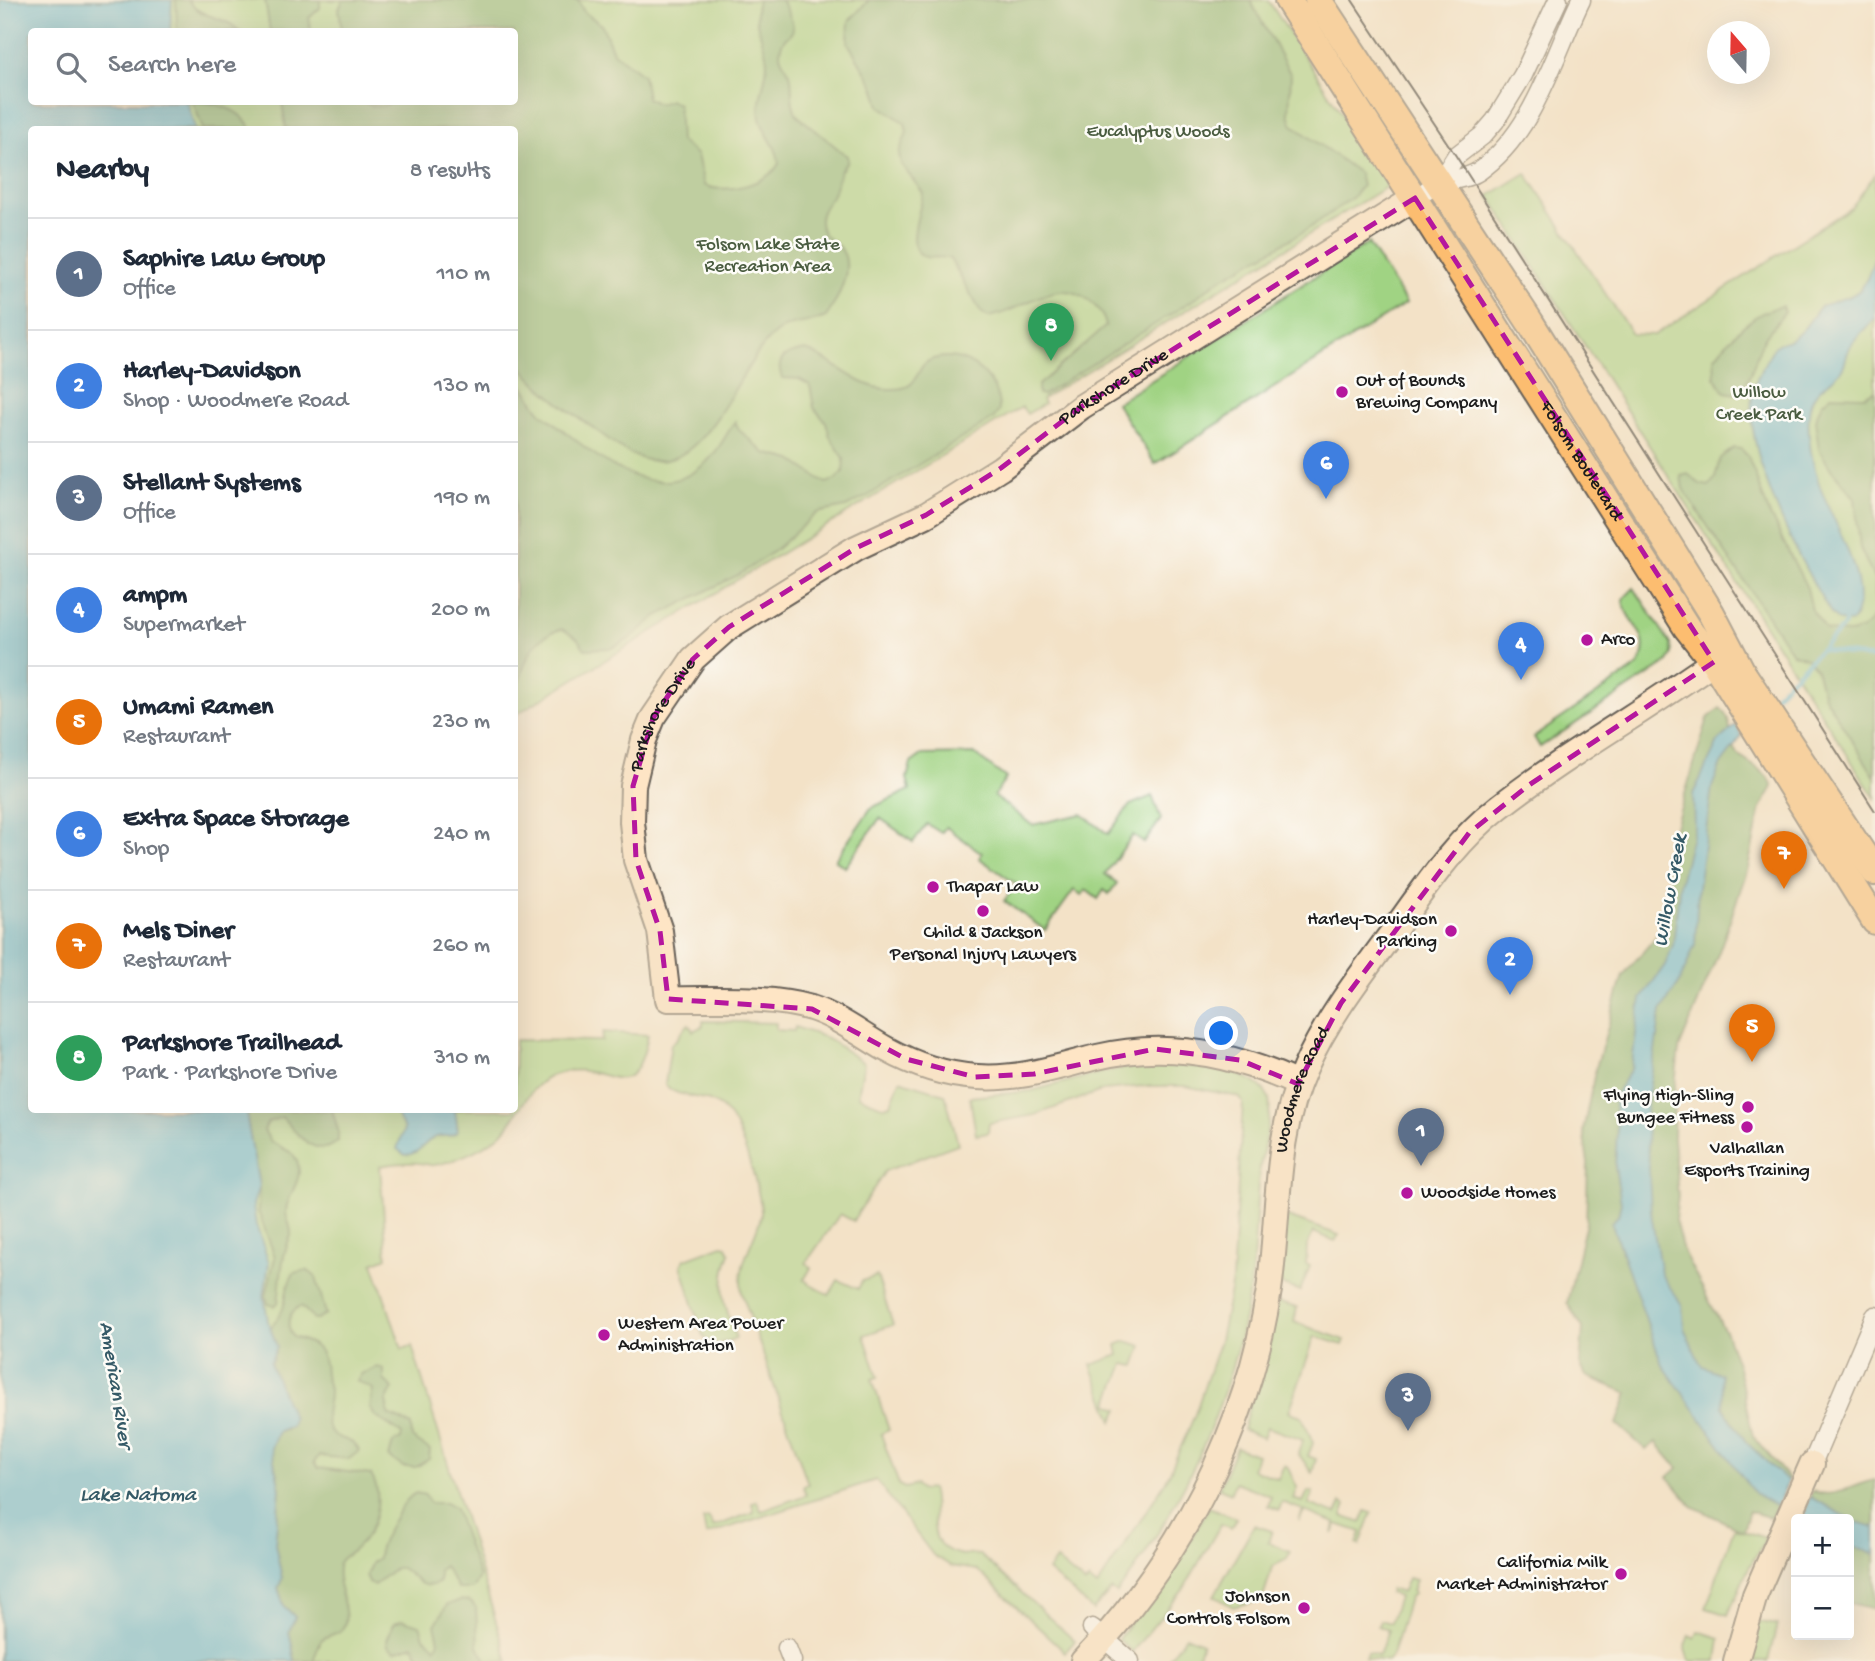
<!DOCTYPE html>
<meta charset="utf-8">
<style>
:root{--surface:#fff;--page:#f6f6f7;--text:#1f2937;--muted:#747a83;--line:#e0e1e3;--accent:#b5179e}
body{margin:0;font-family:"Gochi Hand",sans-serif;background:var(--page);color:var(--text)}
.controls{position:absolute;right:21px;bottom:21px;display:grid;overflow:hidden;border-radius:7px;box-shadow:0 7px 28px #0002}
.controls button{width:63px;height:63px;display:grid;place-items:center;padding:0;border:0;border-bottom:2px solid var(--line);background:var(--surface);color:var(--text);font:35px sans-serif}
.compass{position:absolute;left:1707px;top:21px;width:63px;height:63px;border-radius:50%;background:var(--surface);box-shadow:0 7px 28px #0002;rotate:340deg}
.you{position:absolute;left:1222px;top:1034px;width:24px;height:24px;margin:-18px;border:5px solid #fff;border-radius:50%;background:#1a73e8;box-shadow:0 0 0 10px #1a73e833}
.badge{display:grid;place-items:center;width:46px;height:46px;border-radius:50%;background:var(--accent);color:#fff;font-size:23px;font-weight:700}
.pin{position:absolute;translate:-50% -58px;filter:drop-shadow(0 2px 4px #0008)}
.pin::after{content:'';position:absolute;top:37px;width:24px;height:21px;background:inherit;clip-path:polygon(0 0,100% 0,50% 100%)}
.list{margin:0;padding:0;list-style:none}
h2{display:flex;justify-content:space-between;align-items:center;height:91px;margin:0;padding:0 28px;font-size:30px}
h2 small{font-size:23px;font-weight:400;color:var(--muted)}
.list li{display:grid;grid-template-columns:46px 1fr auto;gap:21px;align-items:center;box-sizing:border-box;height:112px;padding:0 28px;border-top:2px solid var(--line)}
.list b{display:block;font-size:26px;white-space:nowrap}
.list p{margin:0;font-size:23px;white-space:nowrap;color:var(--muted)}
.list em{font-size:23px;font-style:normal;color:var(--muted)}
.icon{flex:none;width:38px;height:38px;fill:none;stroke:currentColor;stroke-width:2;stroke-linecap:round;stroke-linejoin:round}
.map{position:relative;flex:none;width:1875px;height:1661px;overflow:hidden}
.search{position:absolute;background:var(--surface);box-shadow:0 7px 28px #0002;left:28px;top:28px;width:490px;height:77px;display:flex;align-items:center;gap:18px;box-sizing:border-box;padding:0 24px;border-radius:7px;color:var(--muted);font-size:26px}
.panel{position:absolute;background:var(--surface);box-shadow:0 7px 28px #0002;left:28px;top:126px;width:490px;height:987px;border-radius:7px}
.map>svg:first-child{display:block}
.green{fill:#a0d383;stroke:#5e7850;stroke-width:2;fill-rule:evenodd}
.forest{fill:#80b571;stroke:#4e6846;stroke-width:2}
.water{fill:#5ab7d8;stroke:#3b6a7a;stroke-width:2}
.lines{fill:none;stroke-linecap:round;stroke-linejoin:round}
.stream{stroke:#5ab7d8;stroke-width:4.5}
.street-casing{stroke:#676158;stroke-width:21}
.secondary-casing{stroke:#676158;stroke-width:28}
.primary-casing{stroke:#676158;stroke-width:30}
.street{stroke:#fff;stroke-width:18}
.secondary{stroke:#fee5c5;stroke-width:24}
.primary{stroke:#fcbd6f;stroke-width:26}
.tram{stroke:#1c1c1c;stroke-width:2}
.marked{fill:none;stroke:#b5179e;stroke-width:5;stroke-dasharray:14 9;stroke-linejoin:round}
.poi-dot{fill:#b5179e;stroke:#fdfcf7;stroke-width:2.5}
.labels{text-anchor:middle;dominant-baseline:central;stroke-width:5;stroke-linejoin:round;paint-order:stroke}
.park-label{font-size:19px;fill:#4a5c40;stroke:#fdfcf7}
.poi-label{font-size:19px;fill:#1c1c1c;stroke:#fdfcf7;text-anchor:start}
.street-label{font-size:19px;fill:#1c1c1c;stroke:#fdfcf7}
.water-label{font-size:21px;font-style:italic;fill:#355a67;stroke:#fdfcf7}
</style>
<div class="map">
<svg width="1875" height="1661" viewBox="0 0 1875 1661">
<rect width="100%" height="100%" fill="#fdfcf7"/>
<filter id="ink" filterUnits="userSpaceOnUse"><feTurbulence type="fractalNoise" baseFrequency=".0143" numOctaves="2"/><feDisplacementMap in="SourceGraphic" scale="14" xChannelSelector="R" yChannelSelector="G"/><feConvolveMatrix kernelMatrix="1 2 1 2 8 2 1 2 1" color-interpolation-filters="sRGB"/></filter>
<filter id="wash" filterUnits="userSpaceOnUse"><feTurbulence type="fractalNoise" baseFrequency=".00686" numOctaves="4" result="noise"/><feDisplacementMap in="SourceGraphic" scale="28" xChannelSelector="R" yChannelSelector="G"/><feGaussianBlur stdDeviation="1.57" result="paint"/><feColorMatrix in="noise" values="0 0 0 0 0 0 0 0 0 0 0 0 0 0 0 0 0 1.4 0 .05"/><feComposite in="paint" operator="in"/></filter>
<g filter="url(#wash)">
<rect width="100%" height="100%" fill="#f3e2c7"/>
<path class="green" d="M0,0H1268L1386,182V187L1042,399L1044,404L1027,414L1022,407L515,715L514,130H32V1110H514L515,1040L602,1041L603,1032L648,1035C632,1118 602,1052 551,1076C527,1087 519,1115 502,1133C489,1146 452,1163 434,1165C429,1166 423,1163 418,1163C406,1162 392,1164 380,1166L387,1257L373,1263L402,1349L412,1346L508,1661H0ZM32,32H514V102H32Z
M1526,173L1632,334L1654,335L1852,207L1875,174V798L1489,196Z
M1368,243L1406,303L1155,464L1116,403Z
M1634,588L1671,644L1672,654L1668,662L1540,747L1534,737L1638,666C1656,632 1626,627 1623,599Z
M974,754L1006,778L994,796L1032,825L1082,814L1108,834L1130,805L1152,796L1161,819L1144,843L1133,835L1105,874L1117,883L1109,894L1104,890L1098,899L1086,890L1082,895L1074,890L1045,930L1004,901L1016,884L979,858L982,853L946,827L941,833L927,824L913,842L880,818L845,867L835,860L871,808L910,790L907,778L911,763L922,755Z
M703,1021L776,1023V1030L794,1031L795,1027L827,1038L864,1063L858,1096L884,1107L891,1104L900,1080L945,1094L958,1144L885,1171L853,1221L840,1214L806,1263L811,1268L804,1280L829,1295L838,1280L858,1289L862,1281L877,1276L893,1325L864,1335L878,1377L872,1379L889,1430L881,1434L899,1485L905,1488L916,1485L921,1490L931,1489C939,1513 922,1545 958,1554C965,1556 972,1554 980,1555L1075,1641L1065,1652L977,1570L951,1566L933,1555L876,1480L706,1535L703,1519L709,1518L713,1527L754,1512L752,1503L757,1501L761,1511L806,1495L803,1486L808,1484L742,1293C737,1265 752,1246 760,1220C766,1204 741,1132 730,1117C710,1089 679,1103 665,1084L671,1044C681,1038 680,1030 689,1024L693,1031L703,1026Z
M1138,1066C1172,1065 1248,1062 1268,1096C1274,1108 1261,1158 1259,1174C1255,1211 1256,1248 1250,1285C1233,1398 1184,1503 1117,1594L1111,1590L1093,1610L1048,1571L1056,1560L1085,1584L1089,1580L1097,1587L1166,1481L1194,1417L1220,1340L1232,1281L1243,1102L1239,1097L1185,1086H1144L1104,1090L1035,1115L989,1123L988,1133L976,1135L970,1097L1031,1091L1104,1072Z
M1285,1216L1339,1235L1335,1241L1313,1232L1307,1246L1306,1264L1310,1266L1300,1291L1280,1284Z
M722,1245L727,1246L730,1253C717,1284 725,1308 736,1338C724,1343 711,1349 703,1336L681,1265L685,1259Z
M1277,1302L1297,1308L1294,1322L1345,1340L1343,1345L1315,1336L1289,1412L1302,1416L1313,1443L1308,1456L1316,1459L1312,1473L1298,1453L1303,1440L1267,1427L1263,1438L1243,1430Z
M1126,1341L1142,1346L1135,1366L1124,1364L1108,1404L1119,1409L1113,1421L1091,1365L1119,1355L1117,1345Z
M1236,1447L1257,1455L1252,1469L1278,1479L1284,1465L1287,1466L1297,1487L1293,1499L1303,1502L1308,1491L1313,1492L1309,1504L1336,1514L1341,1503L1346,1505L1342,1516L1361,1523L1366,1511L1372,1513L1360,1545L1357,1544L1361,1532L1337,1524L1333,1534L1335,1523L1304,1511L1299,1521L1303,1510L1282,1502L1279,1510L1268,1506L1271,1496L1235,1482L1231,1493L1219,1488Z
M1209,1507L1236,1518L1231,1528L1221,1524L1183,1590L1132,1652L1118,1639L1185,1549Z
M1254,1525L1272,1531L1268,1542L1290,1551L1287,1559L1273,1566L1262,1600L1233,1607L1214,1596Z
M1734,1528L1766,1538L1747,1571L1728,1615L1706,1608Z
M1408,1578L1416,1580L1412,1591L1414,1593L1409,1598L1392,1655L1388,1661L1365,1658L1367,1652L1379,1655L1388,1630L1378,1626L1380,1620L1390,1623L1399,1597L1389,1593L1390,1589L1402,1593Z
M1756,1621L1777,1625L1768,1661H1745Z
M1698,1631L1720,1638L1717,1661H1690L1685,1646L1689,1635L1695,1638Z
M1186,1636L1202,1643L1196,1661H1167Z"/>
<path class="forest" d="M176,0H188C201,20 225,15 239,31H177Z
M265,0H320V8L309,18L311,31H270Z
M343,0H578L584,12L602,25L613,52L643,75L647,98L658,104L670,100L678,104L680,141L697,155L704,185C723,195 770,184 779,163C778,146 764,135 760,118C757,99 766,83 767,64C767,40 750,25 758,0H781C808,44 781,27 780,53C780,62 790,68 791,78C793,92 790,101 797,115L847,156L848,161C837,174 840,174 835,189C832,201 819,208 820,222C821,236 830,239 839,247C857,264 837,301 826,317C810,324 791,321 776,333C734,366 706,487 635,456C623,451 611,441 600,433C569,410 537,390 516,359L514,130L286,129L282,102H363C373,107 383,108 392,102H514V32L342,31L339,9Z
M869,0H1250L1291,75L1289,114L1293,125L1359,173L1362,186L1353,197L1308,229L1216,282L1190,302L1043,395L1038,394V385L1106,326C1104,316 1099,310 1092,303C1059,271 1024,312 988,317L981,312L950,259C941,255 931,260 923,256C904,246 921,211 923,193L901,164L899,153L907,132L905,123L880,106L874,86L848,43L849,21Z
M193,102C213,101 242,109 251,129H203Z
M1782,306L1784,312C1779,323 1769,329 1764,339C1753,359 1754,379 1736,394L1725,392L1715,378L1714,358C1731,337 1754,310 1782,306Z
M806,350C834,360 857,388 888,389C925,391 911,366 933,359C966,349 1000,378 999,411L993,419L866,497L846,507L817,513L774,551L742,573L657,616L628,640L612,648L585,649L577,638L562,629C527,638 527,663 515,691V379C529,388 531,403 543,414C585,446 649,512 703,465C717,454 725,436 735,421L739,430L765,453L792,460L826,483L835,480L843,472L844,458L830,437L826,422L814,408L810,385L799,379L782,378C774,357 788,353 806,350Z
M1875,390V581L1860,548L1855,498L1830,468L1819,449L1815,420L1822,403L1831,395L1864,396Z
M1734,448L1741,449L1748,456L1769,513L1807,588L1812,610L1826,630C1849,635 1862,636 1875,615V777L1824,696L1816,669L1807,658L1792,653L1683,489L1681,476L1688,474L1700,484L1709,486L1715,478L1720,458Z
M1720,708C1735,718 1726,741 1737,753C1749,766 1767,769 1773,787L1761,808L1748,868L1719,952L1679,1049L1674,1094L1673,1139L1678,1196L1675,1220L1683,1251L1726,1333L1738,1367L1753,1436L1789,1479L1771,1518L1749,1511L1743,1531L1692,1506L1668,1477L1678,1468L1656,1442L1646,1450L1617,1424L1628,1393L1586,1376L1580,1364L1583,1328L1567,1303L1586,1222L1588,1163L1583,1131L1595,1071L1623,975L1654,939L1666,917L1670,843L1708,718Z
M248,1110H332L338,1130V1141C316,1162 296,1132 282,1117L268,1122L264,1130L270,1141L292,1153C311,1177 285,1193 286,1213C287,1221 292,1227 291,1236C281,1255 281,1281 278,1303L274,1306L268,1304L266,1296L275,1257L258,1211L259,1186L247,1120Z
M307,1270L316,1277L326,1314L315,1320L301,1306C288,1312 285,1325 293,1337C318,1345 324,1348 325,1374C326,1380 329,1385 329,1391C330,1404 322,1415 329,1429C336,1442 353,1436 359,1451L349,1459L319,1456L314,1462L318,1468L371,1475C385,1497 375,1532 355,1549C350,1554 342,1556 339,1563C332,1584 356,1618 340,1631C334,1635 327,1635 321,1640L313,1661H295L289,1631L295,1617L284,1606L278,1588L282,1579L275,1544L280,1489L271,1447L278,1431L286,1430L270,1364L277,1347L270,1328C293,1302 280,1295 294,1273Z
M377,1367L384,1369V1380L393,1388L386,1402L389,1415L411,1425L412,1438L430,1450L429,1459L416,1467H403L389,1457L393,1443L401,1439L402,1434L375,1416L370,1408L373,1389L357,1381L361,1374Z
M1875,1480V1609L1849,1603V1519H1802L1812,1491C1836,1500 1851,1484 1875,1480Z
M416,1493L425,1495L430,1503H446L455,1509L479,1577L472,1589H458L444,1566L439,1570V1582C422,1593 414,1576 401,1568H395L374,1585L369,1582L366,1575L372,1562L378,1558C378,1544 403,1498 416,1493Z
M461,1600L471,1602L476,1608L478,1646L487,1661H421L414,1645L395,1651L388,1646L387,1640L394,1623L403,1620L420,1625L424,1637L436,1647L439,1641L435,1625L447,1605Z"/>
<path class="water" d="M0,0H172L170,31L32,32V102H187L195,129L32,130V1110H248L247,1120L259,1186L253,1205L256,1225L269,1263L264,1296L268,1321L277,1347L270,1363L293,1418L291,1426L278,1431L271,1447L280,1489L275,1544L282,1579L278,1588L284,1606L295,1617L289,1631L295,1661H0Z
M1875,257V319C1868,326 1859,334 1853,342C1847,349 1847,359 1843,367C1834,383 1814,386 1810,407C1805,433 1813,468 1822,492C1835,525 1875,591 1852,622L1839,621L1832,615C1800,562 1741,452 1753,390C1756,375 1767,360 1774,347C1780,341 1782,343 1789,340C1803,334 1811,317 1821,306C1862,291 1860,299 1875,257Z
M1736,725L1742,736L1721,764L1712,787L1698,888L1695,945L1680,981L1661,1011L1646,1110L1651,1213L1661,1274L1682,1305L1684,1328L1699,1361L1703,1366L1721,1374L1723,1407L1746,1442L1788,1482L1777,1506L1754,1493L1662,1364L1611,1222L1618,1216L1621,1203L1615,1167L1617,1132L1614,1096L1631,1069L1641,999L1665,965L1673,945L1680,882L1694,828L1693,794L1718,742Z
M394,1110H455L458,1131C450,1139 446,1134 436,1137C423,1142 421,1154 405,1155L397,1149L404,1129Z
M1810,1497L1856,1522L1875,1527V1554L1849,1546V1519H1802Z"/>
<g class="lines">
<path class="stream" d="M1821,649L1875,659
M1770,700L1844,626L1846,618"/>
</g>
</g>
<g filter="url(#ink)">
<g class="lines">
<defs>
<path id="street" d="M1439,183L1456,156L1482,136L1495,121L1523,75L1558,0
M1415,198C1423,194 1430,187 1438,184C1452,178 1466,180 1479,171C1534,133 1553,57 1581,0
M1812,1464L1875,1316
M1092,1628L1130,1661
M787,1648L792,1661"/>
<g id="secondary">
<path id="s1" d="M1298,1084C1235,1054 1167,1040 1097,1057C1056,1067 1020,1080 977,1077C945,1075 913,1064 886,1049C861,1035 839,1017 811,1008C767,995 714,1000 668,999L660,931L636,860L632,822L633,786L644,740L653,718L693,659L729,627L856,548L926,515L1001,468L1081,407L1415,198"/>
<path id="s2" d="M1083,1661C1180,1560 1248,1429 1269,1290C1280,1215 1273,1138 1305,1068C1328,1016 1364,971 1397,926C1428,883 1457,840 1499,807C1572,750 1654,706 1728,651"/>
<path d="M1736,1661L1755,1595L1812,1464"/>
</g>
<g id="primary">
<path id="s3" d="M1288,0L1687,628L1714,662L1875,921"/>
<path d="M1318,0L1530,322L1711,613L1743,674L1875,872"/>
</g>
</defs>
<use href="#street" class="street-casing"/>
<use href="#secondary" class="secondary-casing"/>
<use href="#primary" class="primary-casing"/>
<use href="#street" class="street"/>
<use href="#secondary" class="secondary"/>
<use href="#primary" class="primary"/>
<path class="tram" d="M1352,0L1456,156L1875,811"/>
</g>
</g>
<path d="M0 0H1875V1661H0ZM1415,198L1714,662L1529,785L1469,833L1341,1003L1298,1084L1240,1060L1155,1049L1034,1074L975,1077L906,1059L812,1009L668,999L660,931L636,860L633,786L653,718L693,659L729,627L856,548L926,515L1001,468L1081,407Z" fill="#f3e2c7" fill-opacity=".55" fill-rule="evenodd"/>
<path class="marked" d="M1415,198L1714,662L1529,785L1469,833L1341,1003L1298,1084L1240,1060L1155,1049L1034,1074L975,1077L906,1059L812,1009L668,999L660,931L636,860L633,786L653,718L693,659L729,627L856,548L926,515L1001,468L1081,407Z"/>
<g class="poi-dot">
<circle cx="1342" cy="392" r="7"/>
<circle cx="1587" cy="640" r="7"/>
<circle cx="933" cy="887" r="7"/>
<circle cx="983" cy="911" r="7"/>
<circle cx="1451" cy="931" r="7"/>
<circle cx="1748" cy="1107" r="7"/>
<circle cx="1747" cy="1127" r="7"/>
<circle cx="1407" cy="1193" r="7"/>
<circle cx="604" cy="1335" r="7"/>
<circle cx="1621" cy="1574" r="7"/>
<circle cx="1304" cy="1608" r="7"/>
</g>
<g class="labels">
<g class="park-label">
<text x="1158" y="132">Eucalyptus Woods</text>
<text x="768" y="245">Folsom Lake State<tspan x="768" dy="22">Recreation Area</tspan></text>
<text x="1759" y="393">Willow<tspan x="1759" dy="22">Creek Park</tspan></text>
</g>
<g class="poi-label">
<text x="1356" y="381">Out of Bounds<tspan x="1356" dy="22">Brewing Company</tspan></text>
<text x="1601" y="640">Arco</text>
<text x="947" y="887">Thapar Law</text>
<text x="1437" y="920" text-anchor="end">Harley-Davidson<tspan x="1437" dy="22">Parking</tspan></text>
<text x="983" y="933" text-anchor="middle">Child &amp; Jackson<tspan x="983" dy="22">Personal Injury Lawyers</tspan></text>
<text x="1734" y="1096" text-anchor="end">Flying High-Sling<tspan x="1734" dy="22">Bungee Fitness</tspan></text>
<text x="1747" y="1149" text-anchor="middle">Valhallan<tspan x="1747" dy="22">Esports Training</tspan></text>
<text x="1421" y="1193">Woodside Homes</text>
<text x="618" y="1324">Western Area Power<tspan x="618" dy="22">Administration</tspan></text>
<text x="1607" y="1563" text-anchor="end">California Milk<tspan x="1607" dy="22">Market Administrator</tspan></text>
<text x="1290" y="1597" text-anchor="end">Johnson<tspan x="1290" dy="22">Controls Folsom</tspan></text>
</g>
<g class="street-label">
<text stroke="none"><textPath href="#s1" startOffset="1517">Parkshore Drive</textPath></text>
<text stroke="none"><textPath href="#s3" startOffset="546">Folsom Boulevard</textPath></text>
<text stroke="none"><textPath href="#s1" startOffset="950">Parkshore Drive</textPath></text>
<text stroke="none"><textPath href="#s2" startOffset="626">Woodmere Road</textPath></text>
</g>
<g class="water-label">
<text transform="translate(1672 891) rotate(-80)">Willow Creek</text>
<text transform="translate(114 1385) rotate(81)">American River</text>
<text x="138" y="1496">Lake Natoma</text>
</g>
</g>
</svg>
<div class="controls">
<button>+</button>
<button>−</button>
</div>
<svg class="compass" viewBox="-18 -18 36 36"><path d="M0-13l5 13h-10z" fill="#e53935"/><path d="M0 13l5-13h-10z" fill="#747a83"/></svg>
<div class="you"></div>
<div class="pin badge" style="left:1421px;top:1166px;background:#5c6f8a">1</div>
<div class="pin badge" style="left:1510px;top:995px;background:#3f7fe0">2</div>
<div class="pin badge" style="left:1408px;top:1431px;background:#5c6f8a">3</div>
<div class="pin badge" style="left:1521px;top:680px;background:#3f7fe0">4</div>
<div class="pin badge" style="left:1752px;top:1062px;background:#e8710a">5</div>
<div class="pin badge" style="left:1326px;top:499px;background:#3f7fe0">6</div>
<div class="pin badge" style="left:1784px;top:889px;background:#e8710a">7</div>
<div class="pin badge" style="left:1051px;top:361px;background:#2e9e5b">8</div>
<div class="search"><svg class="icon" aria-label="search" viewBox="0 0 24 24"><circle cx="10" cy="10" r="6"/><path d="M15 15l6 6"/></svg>Search here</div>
<section class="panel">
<h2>Nearby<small>8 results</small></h2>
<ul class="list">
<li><span class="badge" style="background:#5c6f8a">1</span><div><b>Saphire Law Group</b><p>Office</p></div><em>110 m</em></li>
<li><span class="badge" style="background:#3f7fe0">2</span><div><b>Harley-Davidson</b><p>Shop · Woodmere Road</p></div><em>130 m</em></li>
<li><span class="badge" style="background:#5c6f8a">3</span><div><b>Stellant Systems</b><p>Office</p></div><em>190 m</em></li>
<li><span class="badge" style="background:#3f7fe0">4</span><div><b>ampm</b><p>Supermarket</p></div><em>200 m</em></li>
<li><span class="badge" style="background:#e8710a">5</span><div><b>Umami Ramen</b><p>Restaurant</p></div><em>230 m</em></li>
<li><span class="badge" style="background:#3f7fe0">6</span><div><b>Extra Space Storage</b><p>Shop</p></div><em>240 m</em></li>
<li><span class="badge" style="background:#e8710a">7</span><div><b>Mels Diner</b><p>Restaurant</p></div><em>260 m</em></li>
<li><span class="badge" style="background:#2e9e5b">8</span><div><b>Parkshore Trailhead</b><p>Park · Parkshore Drive</p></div><em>310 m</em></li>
</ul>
</section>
</div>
